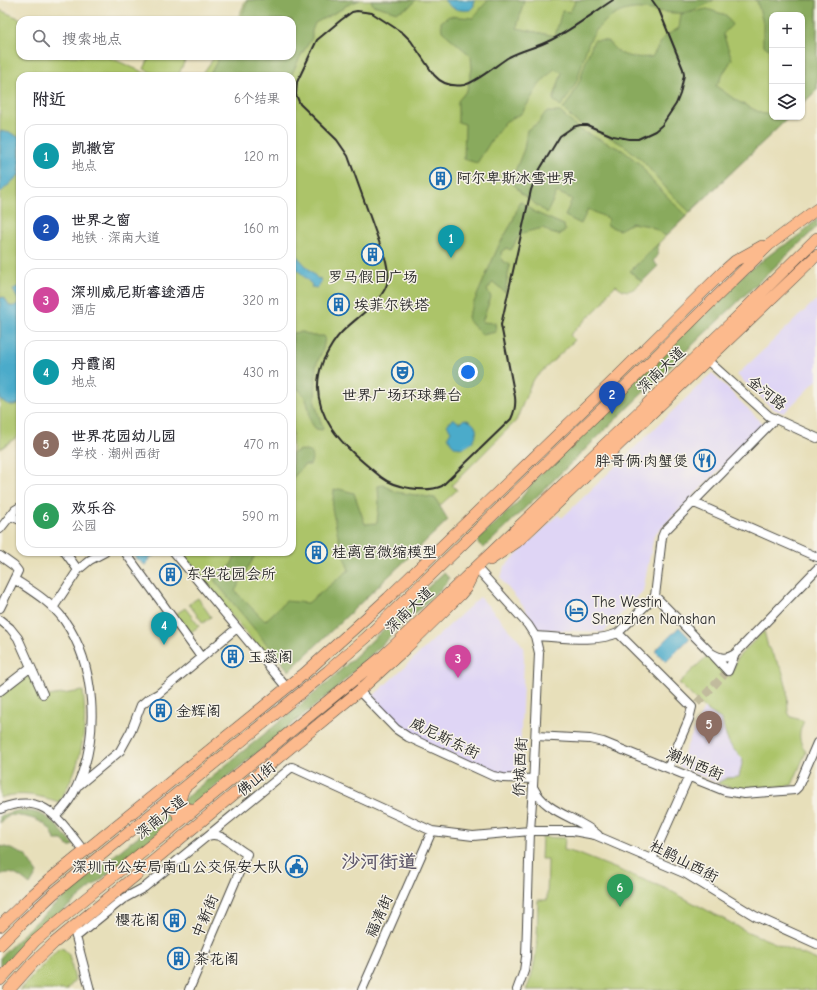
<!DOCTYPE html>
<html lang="zh">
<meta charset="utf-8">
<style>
:root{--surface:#fff;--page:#f7f7f7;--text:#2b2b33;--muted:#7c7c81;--line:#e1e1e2;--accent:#111827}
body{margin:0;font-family:"Comic Neue","LXGW WenKai TC",sans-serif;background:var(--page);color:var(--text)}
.controls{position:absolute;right:12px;top:12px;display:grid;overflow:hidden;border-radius:8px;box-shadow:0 1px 3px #0004}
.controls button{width:36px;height:36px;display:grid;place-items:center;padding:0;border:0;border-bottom:1px solid var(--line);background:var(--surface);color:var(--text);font:20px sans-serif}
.you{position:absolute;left:468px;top:372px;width:14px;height:14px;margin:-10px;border:3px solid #fff;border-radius:50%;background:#1a73e8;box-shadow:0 0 0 6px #1a73e833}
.badge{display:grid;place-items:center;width:26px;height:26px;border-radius:50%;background:var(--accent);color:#fff;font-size:13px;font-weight:700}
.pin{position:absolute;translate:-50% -33px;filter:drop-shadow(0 1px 2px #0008)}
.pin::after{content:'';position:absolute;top:21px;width:14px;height:12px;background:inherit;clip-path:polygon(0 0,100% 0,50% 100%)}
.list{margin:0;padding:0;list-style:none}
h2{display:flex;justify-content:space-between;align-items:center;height:52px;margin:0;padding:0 16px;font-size:17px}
h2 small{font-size:13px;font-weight:400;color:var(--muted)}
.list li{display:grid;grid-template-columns:26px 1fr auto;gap:12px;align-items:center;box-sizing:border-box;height:64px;margin:0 8px 8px;padding:0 8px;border:1px solid var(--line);border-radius:12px}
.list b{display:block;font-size:15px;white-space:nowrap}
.list p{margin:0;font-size:13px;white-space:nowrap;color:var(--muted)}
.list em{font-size:13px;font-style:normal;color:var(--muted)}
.icon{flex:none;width:22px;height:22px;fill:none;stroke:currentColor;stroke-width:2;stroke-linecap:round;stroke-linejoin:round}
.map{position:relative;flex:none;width:817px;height:990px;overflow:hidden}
.search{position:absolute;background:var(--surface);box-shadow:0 1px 3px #0004;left:16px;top:16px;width:280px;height:44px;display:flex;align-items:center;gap:10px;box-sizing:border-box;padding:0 14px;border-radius:12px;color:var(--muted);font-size:15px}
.panel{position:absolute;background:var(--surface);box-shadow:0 1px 3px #0004;left:16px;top:72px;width:280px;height:484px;border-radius:12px}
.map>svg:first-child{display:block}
.built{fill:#dfd5f5}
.green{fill:#acc469;stroke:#6c784a}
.forest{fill:#89aa5d;stroke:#5a6a44}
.water{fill:#4babca;stroke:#3b6b7a}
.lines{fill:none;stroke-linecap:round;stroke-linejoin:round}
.minor-tunnel{stroke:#c1bb9d;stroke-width:8;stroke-dasharray:8 4;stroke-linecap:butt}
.minor-casing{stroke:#474640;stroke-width:10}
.major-casing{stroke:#474640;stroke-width:12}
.minor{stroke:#fff;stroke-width:8}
.major{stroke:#fcba8d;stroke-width:11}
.rail{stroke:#2b2b2b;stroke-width:2}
.labels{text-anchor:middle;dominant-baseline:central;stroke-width:3;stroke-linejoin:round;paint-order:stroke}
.poi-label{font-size:15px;fill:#2b2b2b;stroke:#f7f3e8;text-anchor:start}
.street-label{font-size:15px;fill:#2b2b2b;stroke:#f7f3e8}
.district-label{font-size:19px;font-weight:bold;fill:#615b6c;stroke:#f7f3e8}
</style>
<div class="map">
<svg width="817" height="990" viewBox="0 0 817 990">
<rect width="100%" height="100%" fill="#f7f3e8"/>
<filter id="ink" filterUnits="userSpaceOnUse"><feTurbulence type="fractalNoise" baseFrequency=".025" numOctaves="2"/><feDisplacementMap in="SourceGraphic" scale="8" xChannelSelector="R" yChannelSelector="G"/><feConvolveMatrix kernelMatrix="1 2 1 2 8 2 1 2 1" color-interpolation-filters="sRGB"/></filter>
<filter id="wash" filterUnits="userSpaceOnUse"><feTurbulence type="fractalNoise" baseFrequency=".012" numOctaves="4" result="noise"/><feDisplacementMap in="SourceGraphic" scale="16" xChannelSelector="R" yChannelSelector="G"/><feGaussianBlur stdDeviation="0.9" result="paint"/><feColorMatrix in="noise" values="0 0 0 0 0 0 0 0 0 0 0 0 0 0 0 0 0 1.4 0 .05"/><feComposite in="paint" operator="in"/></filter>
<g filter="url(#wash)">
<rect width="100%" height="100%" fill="#e7dfba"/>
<path class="built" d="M817,299V380L784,413L773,409L737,375Z
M712,373L764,425L654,535L643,591L604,632L537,629L523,606L503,582L501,578L504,567L558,515L562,518Z
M480,597L518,639L523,647L524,659L519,776H501L413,737L401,728L372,697Z
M704,708L722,720L726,738L733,749L743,759L739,777L727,778L717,783L678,766Z"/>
<path class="green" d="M246,0H817V90L802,104V15H772V117H789L631,270L642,282C631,292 627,294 616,285L608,293L604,302L570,335L575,340L532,381L516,421L452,485L457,490L269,660L178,552H292V76H201L215,56H292V20H237Z
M0,10L23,20H20V56H106L152,76H20V435L0,449Z
M150,56H187L178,76H159L144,69Z
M198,598L211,617L203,623L189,604Z
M185,608L199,626L190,633L176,614Z
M764,631L768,647L782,670L787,689L788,712L791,717L804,721C798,734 798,740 806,752L792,785C765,788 743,793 717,783L727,778L739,777L743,759C728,745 726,739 722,720L704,708L679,683L708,655L730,677L738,657Z
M29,674L41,697L83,691C88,732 81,767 59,802C40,796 20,791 0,798V696Z
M542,837L565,838L564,850L579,854L667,889L748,932L817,960V990H526C539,962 537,930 538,900H547L548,859H541Z
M59,948L64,949L69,955L75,980L67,990H20Z"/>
<path class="forest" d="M248,0H360L345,6L344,8L315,23L312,31V38L300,57L291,76H209L220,56H292V20H240Z
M371,0H416L409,7L397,12L373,5Z
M488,0H524L517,28L555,36L562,11L570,12L576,0H714C704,6 694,11 683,13C669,14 656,10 643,9C625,7 609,16 597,29C585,43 583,64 577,80C573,90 567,98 561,106L553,100L562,72L554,69L539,85L522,113L505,122L491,141L477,163L464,159L465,124L458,122V101L467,90L472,69L471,56L442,31L441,22L449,16L473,18Z
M754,0H817V90L802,104V15H772V51L763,45V23L757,1Z
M707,9L726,15L732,25L723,34L732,59L716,86L737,101L763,114L772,113V117H789L690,212L671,194L642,160L625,146L607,136L583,126L574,120L563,109L571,98L580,80L586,60L594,40L608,41C620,58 632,58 652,57L664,37L679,28L681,14Z
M546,112H560L580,130L622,150L640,164L652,181L686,216L666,236L650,226L632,223L619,230L606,225L609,219L588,209L581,224L565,216L572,199L557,192L547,213L522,194L511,181L524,149L527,130L538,123Z
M520,201L534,212L564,225L565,231L559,235L551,233L543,228C536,230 522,231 518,238C515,242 514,246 511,250L506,248L501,252L502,261L510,264L505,292L493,282L487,290L491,297L482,322L495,323L496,332L482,335L469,321L468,316L499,245L512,223Z
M817,219V227L685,352L485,547L483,548L478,543V540L518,502L537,477L743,275L776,250L795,239Z
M659,243L657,257L653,261L658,266L642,282L630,271Z
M303,332L312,336H324L325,338L323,349L316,365L315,403L323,429L322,430L316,429C307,419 311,416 308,406C306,396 299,389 292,383V333Z
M300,450L310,452C313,456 312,461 310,465H304L292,479V454Z
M383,485L396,492L435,498L448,520L289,671L214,580L230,567L237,552H257L235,591L265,621L286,601L308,603L349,570L342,552L332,509L334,490L339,489L354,493L365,524L377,523L379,504L378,486Z
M444,573L449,578L447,583L333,691L88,890L57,916L0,973V958C25,931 52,907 80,883L325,685L441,575Z
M19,810C50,811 55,825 74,845L69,847L62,840H55C50,820 28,816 9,815L0,823V816Z
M0,846L6,847L25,855L37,873L30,885C21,878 12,869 0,875Z"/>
<path class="water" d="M444,0H474V6L470,10C458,11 451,9 444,0Z
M0,131L11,133L20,138V174L0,193Z
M295,254L318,279L320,278L321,282L317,288L311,287L312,285L292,264V257Z
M20,285V403C12,407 7,405 0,399V298L4,297L10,306C15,307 17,305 19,301L13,290Z
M453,418L458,422H461L464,419C496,428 457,467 448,436L451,431L447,425Z
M133,552H158L155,555L149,558L147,564L145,565L137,559Z
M679,627L690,638L666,662L655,651Z"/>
</g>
<g filter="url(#ink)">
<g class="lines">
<path class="minor-tunnel" d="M697,703L728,671"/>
<defs>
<path id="minor" d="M707,360L769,416L817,438
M692,502L817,557
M11,516L20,520
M0,529L15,510L20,507
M65,552L78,570
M125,552L201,657
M174,552L287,688
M0,556L14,566L18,571L0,608
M476,567L528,625L535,636L539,653L533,787L530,831L526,957L524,971L517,990
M14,579C32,591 51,602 64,620C96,665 100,736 77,786C72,798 65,807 56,816
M655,596L711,653C719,658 726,660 735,654L817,569
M53,608L78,570L90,560L105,552
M0,620L10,628L18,638L43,694
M618,633L692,707L689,719L668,768
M535,636C561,637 595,643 618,633L655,596L662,537L664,532L774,420
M714,656L728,671L735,654
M0,691L31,667
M359,691L396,729L408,737L493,776L503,778L533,779
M536,736L590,739L603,742L725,791L744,794L795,790L798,787L817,743
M79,785L120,751L131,731L141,705L147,700L158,694L237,628
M533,787C546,814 577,816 598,835
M0,809C45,791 59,820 84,851
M652,859L689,776
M75,933L90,990
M76,937L123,899L145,887L292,767L432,831L473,836L530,831H573L595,835L686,874L755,916L817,944
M189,990L247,854C235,848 222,831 208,836
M362,990L432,831"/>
<path id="major" d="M490,560L517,542L817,255
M184,789C178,799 181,810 194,809
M161,808C172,805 181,811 178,823
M0,926L28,899L49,880L305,673L388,598L613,381L725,270L735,261L762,246
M0,945L22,923L53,894L328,671L367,637L637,375L769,245L817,209
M0,980L35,941L74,908L383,656L623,427L736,318L817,238
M9,990L33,963L54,943L359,691L405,649L460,595L466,588L473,574"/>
</defs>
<use href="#minor" class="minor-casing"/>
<use href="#major" class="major-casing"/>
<use href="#minor" class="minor"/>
<use href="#major" class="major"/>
<path class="rail" d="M613,0C593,13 573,29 551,40C538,47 522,50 509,57C496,65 477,82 464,85C452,87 442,84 434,75L411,41L403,33L372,13L357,11L352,12L341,20L317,40L297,82L296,95L300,104L337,140L348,156L386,261C387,267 389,273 388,279C386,300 355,318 341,333C333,341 328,351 323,361C303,412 345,448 381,477C395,488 426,493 442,486L511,419C515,411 516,405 515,397L501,325L531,190L537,174L560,136L573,127L580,125H587L613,136L629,139H638L655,131L662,125L676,104L680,94L684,75L683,69L659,10L652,0"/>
</g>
</g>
<defs>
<symbol id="building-ring" viewBox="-11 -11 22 22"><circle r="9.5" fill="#f7f3e8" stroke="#1f6fb2" stroke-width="1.5"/><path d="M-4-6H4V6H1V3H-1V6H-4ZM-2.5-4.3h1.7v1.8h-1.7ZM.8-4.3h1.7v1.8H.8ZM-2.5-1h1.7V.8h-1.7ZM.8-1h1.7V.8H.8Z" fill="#1f6fb2"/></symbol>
<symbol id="theatre-ring" viewBox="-11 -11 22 22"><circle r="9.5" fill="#f7f3e8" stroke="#1f6fb2" stroke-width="1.5"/><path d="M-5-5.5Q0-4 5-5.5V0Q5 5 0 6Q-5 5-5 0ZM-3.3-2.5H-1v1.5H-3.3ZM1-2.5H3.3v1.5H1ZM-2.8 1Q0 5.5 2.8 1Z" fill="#1f6fb2"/></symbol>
<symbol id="restaurant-ring" viewBox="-11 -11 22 22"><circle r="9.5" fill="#f7f3e8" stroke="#1f6fb2" stroke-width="1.5"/><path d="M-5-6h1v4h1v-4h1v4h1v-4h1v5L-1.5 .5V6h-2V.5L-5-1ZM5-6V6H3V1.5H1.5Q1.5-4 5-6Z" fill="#1f6fb2"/></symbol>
<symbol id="hotel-ring" viewBox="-11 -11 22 22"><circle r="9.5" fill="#f7f3e8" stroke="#1f6fb2" stroke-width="1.5"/><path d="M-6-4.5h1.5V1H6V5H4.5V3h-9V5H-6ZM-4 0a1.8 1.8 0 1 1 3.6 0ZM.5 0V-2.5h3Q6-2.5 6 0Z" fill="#1f6fb2"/></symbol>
<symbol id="civic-ring" viewBox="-11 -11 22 22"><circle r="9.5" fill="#f7f3e8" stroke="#1f6fb2" stroke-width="1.5"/><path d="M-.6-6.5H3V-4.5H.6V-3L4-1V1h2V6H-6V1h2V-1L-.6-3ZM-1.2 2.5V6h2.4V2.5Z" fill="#1f6fb2"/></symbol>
</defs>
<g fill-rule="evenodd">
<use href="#building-ring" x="428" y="166" width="25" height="25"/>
<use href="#building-ring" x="360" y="242" width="25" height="25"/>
<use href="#building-ring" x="326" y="292" width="25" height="25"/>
<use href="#theatre-ring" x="390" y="360" width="25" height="25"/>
<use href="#restaurant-ring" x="692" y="448" width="25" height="25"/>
<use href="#building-ring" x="304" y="540" width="25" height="25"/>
<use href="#building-ring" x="158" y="562" width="25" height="25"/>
<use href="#hotel-ring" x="564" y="598" width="25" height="25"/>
<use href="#building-ring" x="220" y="644" width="25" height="25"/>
<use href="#building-ring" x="148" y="698" width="25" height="25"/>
<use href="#civic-ring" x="284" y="854" width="25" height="25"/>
<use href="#building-ring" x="162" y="908" width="25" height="25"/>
<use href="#building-ring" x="166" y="946" width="25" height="25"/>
</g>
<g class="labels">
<g class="poi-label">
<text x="456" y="178">阿尔卑斯冰雪世界</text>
<text x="373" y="277" text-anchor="middle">罗马假日广场</text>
<text x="354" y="305">埃菲尔铁塔</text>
<text x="402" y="395" text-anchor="middle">世界广场环球舞台</text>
<text x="688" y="461" text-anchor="end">胖哥俩·肉蟹煲</text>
<text x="332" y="552">桂离宫微缩模型</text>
<text x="186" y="574">东华花园会所</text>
<text x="592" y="602">The Westin<tspan x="592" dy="17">Shenzhen Nanshan</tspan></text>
<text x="248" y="657">玉蕊阁</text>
<text x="176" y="711">金辉阁</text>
<text x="282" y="867" text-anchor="end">深圳市公安局南山公交保安大队</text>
<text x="160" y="920" text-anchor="end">樱花阁</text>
<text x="194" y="959">茶花阁</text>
</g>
<g class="street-label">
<text transform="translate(661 370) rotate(-44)">深南大道</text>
<text transform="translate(767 393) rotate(38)">金河路</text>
<text transform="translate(409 610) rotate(-44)">深南大道</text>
<text transform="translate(445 738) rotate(26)">威尼斯东街</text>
<text transform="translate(695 764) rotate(23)">潮州西街</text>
<text transform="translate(520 767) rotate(-87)">侨城西街</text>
<text transform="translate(256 779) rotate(-39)">佛山街</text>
<text transform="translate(161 817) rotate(-39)">深南大道</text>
<text transform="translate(684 861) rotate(27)">杜鹃山西街</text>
<text transform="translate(205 916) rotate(-67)">中新街</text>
<text transform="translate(379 916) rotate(-66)">福清街</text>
</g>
<g class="district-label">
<text x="379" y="862">沙河街道</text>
</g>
</g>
</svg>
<div class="controls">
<button>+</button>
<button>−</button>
<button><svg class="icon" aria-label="layers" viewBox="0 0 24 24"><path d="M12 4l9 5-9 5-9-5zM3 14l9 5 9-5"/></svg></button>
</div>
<div class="you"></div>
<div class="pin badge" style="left:451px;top:258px;background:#0f9aa8">1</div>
<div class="pin badge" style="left:612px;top:414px;background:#1a4fb4">2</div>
<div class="pin badge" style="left:458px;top:678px;background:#d1479c">3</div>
<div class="pin badge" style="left:164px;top:645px;background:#0f9aa8">4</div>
<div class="pin badge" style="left:709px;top:744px;background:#8d6e63">5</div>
<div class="pin badge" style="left:620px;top:907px;background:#2e9e5b">6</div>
<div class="search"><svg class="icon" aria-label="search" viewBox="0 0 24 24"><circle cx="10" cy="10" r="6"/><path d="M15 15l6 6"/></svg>搜索地点</div>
<section class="panel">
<h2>附近<small>6个结果</small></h2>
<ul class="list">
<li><span class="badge" style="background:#0f9aa8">1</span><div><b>凯撒宫</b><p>地点</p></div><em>120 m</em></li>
<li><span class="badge" style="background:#1a4fb4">2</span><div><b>世界之窗</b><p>地铁 · 深南大道</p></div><em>160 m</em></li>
<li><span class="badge" style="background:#d1479c">3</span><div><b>深圳威尼斯睿途酒店</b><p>酒店</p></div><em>320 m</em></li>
<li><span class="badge" style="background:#0f9aa8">4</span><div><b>丹霞阁</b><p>地点</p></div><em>430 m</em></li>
<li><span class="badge" style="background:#8d6e63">5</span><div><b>世界花园幼儿园</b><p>学校 · 潮州西街</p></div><em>470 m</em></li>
<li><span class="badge" style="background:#2e9e5b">6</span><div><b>欢乐谷</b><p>公园</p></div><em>590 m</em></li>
</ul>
</section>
</div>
